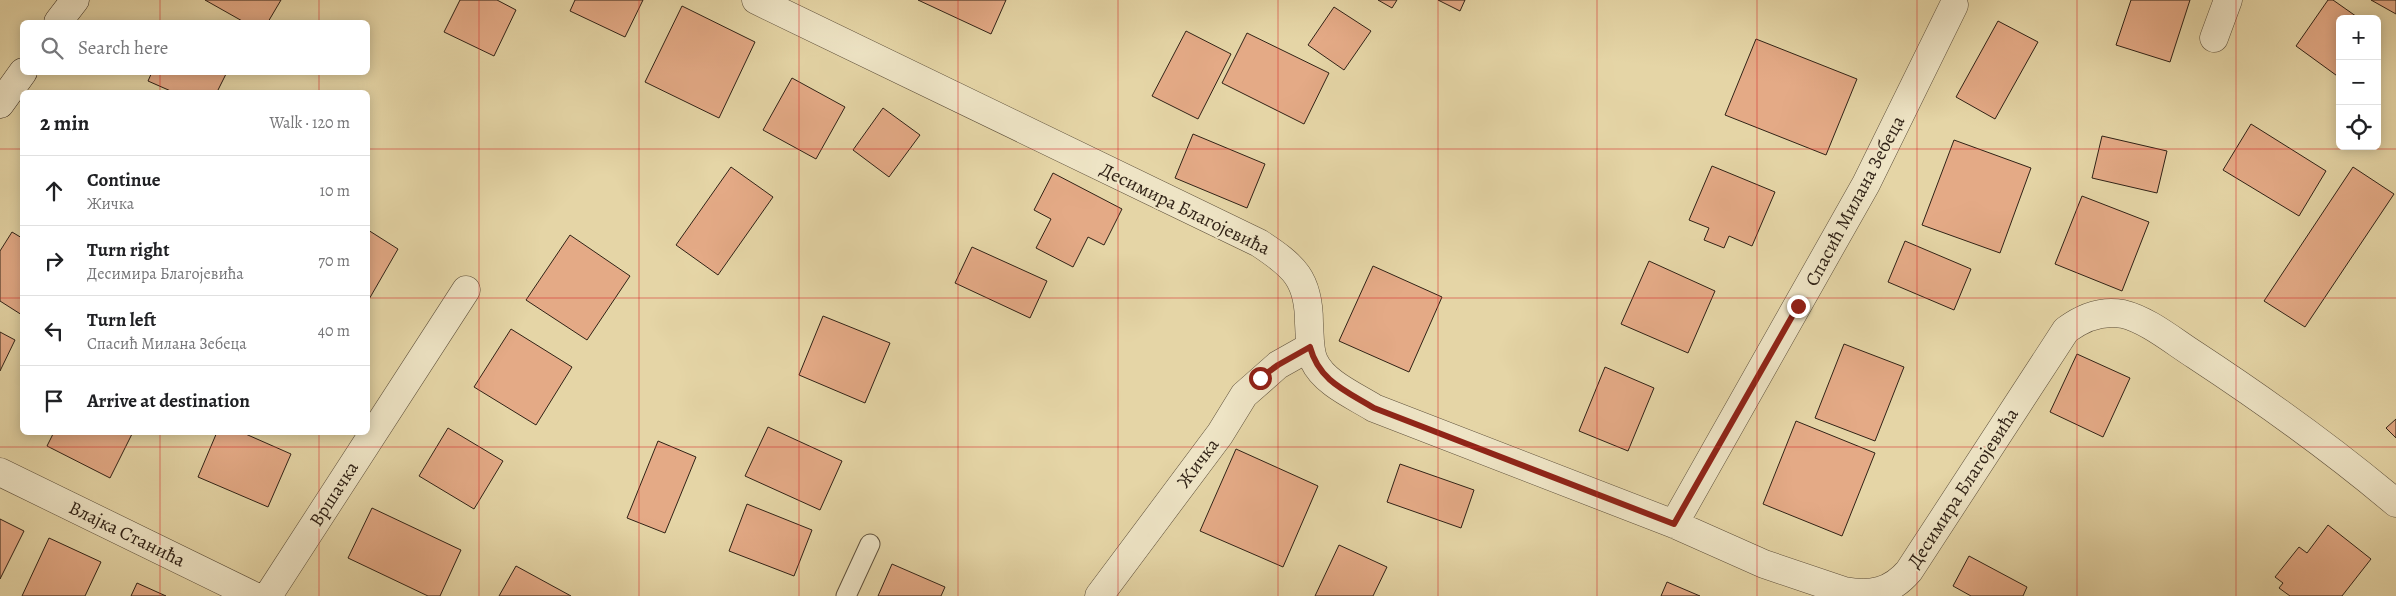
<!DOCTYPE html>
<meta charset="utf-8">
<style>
:root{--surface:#fff;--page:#f2f2f2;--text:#202124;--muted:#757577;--line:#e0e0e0}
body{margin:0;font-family:Alegreya,serif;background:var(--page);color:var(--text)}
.controls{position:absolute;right:15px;top:15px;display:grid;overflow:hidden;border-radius:8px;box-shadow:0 2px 12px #0003}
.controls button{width:45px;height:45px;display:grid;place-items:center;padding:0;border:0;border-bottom:1px solid var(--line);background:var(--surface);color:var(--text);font:25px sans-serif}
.stop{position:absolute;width:15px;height:15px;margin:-11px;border:4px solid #8f2418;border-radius:50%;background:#fff}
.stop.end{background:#8f2418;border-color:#fff;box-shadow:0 1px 5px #0008}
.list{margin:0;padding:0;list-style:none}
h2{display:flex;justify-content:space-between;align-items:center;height:65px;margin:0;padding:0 20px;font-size:21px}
h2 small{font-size:16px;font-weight:400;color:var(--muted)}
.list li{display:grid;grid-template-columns:32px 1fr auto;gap:15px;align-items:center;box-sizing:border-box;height:70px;padding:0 20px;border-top:1px solid var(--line)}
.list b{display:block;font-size:19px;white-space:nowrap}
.list p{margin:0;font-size:16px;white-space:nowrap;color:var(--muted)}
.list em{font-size:16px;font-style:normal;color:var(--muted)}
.icon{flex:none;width:28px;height:28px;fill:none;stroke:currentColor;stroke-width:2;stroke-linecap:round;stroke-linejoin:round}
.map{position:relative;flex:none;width:2396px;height:596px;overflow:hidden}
.search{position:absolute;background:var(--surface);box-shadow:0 2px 12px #0003;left:20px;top:20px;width:350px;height:55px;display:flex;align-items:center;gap:12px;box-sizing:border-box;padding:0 18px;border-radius:8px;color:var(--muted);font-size:19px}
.panel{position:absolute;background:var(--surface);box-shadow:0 2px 12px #0003;left:20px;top:90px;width:350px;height:345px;border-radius:8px}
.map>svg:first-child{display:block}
.building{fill:#e4aa86;stroke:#302216}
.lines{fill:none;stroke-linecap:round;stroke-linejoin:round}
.lane-casing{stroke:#5d4f3a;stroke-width:21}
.street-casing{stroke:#5d4f3a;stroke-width:29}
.secondary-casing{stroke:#302216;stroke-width:29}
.lane{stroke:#eee4c5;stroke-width:19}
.street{stroke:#eee4c5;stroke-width:28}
.secondary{stroke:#eee4c5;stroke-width:28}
.route{stroke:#8f2418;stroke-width:6}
.grid{fill:none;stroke:#d62828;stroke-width:1;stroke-opacity:0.55}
.labels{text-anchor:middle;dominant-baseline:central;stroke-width:4;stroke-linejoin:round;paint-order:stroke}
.street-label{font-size:19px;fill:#302216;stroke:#eee4c5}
</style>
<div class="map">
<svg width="2396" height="596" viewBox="0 0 2396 596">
<rect width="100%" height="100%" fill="#e5d5a6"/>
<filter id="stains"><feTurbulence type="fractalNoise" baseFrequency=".004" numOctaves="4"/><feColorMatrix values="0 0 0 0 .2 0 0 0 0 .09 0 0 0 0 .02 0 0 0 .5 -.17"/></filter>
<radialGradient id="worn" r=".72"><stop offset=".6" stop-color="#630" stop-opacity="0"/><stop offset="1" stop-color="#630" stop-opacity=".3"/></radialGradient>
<path class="building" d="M205,0H281L268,22H244Z
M460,0H497L516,10L494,56L444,32Z
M575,0H643L625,37L570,11Z
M918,0H1006L991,34Z
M1378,0H1397L1392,8Z
M1438,0H1465L1460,11Z
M2131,0H2190L2170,62L2116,45Z
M2328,0H2333L2360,19H2340V78L2296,46Z
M2371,0H2396V14Z
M682,6L755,42L719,118L645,82Z
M1334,7L1371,31L1344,70L1308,45Z
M1998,21L2038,42L1995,119L1956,97Z
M1186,31L1231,54L1198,119L1152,96Z
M1247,33L1329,73L1304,124L1222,83Z
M1756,39L1857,79L1826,155L1725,115Z
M152,72H227L217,92H173L148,81Z
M792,78L845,107L816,159L763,130Z
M883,108L920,135L889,177L853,150Z
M2251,124L2326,171L2299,216L2223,170Z
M1193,134L1265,164L1247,208L1175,178Z
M2102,136L2167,151L2157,193L2092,178Z
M1954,140L2031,168L2000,253L1922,225Z
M1712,166L1775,192L1752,246L1729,236L1724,248L1704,240L1709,228L1689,220Z
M731,167L773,197L718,275L676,245Z
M2353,167L2394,194L2305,327L2264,301Z
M1053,173L1122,209L1104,245L1088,237L1073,267L1036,248L1051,219L1034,210Z
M2082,196L2149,222L2122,291L2055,264Z
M368,230L398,249L368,301Z
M12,232L22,238V315L0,301V251Z
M570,235L630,276L587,340L526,300Z
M1905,241L1971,269L1954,310L1888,282Z
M972,247L1047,281L1030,318L955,283Z
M1649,261L1715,291L1688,353L1621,324Z
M1373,266L1442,297L1409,372L1339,341Z
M823,316L890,343L865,403L799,375Z
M511,329L572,367L536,425L474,387Z
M0,332L15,340L0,371Z
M1844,344L1904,367L1875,441L1815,418Z
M2077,354L2130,378L2103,437L2050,412Z
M1605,367L1654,388L1628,451L1579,431Z
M2396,419V438L2386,428Z
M1796,421L1875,453L1842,536L1763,504Z
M768,427L842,461L820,510L745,476Z
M448,428L503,461L474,509L419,476Z
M54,432H133L110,478L47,446Z
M217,432H241L291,454L268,507L198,477Z
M658,441L696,457L665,533L627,518Z
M1236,449L1318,486L1283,567L1200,531Z
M1400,464L1474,490L1461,528L1387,502Z
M747,504L812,530L794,576L729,551Z
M372,508L461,550L440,596H428L348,558Z
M0,519L24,531L0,579Z
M2328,525L2371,559L2342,596H2290L2279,588L2283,583L2275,577L2299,547L2307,553Z
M49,538L101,562L85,596H22Z
M1339,545L1387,567L1373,596H1315Z
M1969,556L2027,587L2023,596H1971L1953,586Z
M892,564L945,587L941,596H878Z
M516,566L571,596H499Z
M1667,582L1700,596H1661Z
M137,583L166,596H131Z"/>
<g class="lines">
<defs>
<path id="lane" d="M846,596L870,544"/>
<path id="street" d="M756,0L1259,243C1294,266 1309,279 1309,323C1310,335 1309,350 1314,361C1324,383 1355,396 1374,408L1674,524L1764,564L1844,591C1871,596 1891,592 1909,571L2066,330C2082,318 2102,310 2123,314C2148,320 2173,341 2195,355C2265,401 2332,449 2396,503
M2214,38L2228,0
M0,472L254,596
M1674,524L1866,184L1954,5
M268,596L466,290
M1099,596L1220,434L1244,395L1278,365L1310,347"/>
<path id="secondary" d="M58,22L75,0
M0,104L23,72"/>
</defs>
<use href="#lane" class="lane-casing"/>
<use href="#street" class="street-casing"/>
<use href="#secondary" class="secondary-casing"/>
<use href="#lane" class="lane"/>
<use href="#street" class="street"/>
<use href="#secondary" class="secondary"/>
</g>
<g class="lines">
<path class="route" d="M1260,378L1278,365L1310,347C1319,381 1346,391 1374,408L1674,524L1798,306"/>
</g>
<path class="grid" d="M160,0V22M319,0V22M479,0V596M639,0V596M799,0V596M958,0V596M1118,0V596M1278,0V596M1438,0V596M1597,0V596M1757,0V596M1917,0V596M2077,0V596M2236,0V596M160,72V92M319,72V92M0,149H22M368,149H2396M0,298H22M368,298H2396M160,432V596M319,432V596M0,447H2396"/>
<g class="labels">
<g class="street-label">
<text transform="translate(1855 201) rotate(-62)">Спасић Милана Зебеца</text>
<text transform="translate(1185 209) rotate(26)">Десимира Благојевића</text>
<text transform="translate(1198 463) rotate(-53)">Жичка</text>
<text transform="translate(1963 488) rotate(-57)">Десимира Благојевића</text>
<text transform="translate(334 494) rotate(-57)">Вршачка</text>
<text transform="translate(127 534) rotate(26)">Влајка Станића</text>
</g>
</g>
<rect width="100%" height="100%" filter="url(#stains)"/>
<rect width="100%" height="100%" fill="url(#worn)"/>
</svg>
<div class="controls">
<button>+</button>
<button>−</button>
<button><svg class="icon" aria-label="locate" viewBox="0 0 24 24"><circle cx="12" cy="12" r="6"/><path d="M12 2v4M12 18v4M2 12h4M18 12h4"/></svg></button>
</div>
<div class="stop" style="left:1260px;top:378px"></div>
<div class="stop end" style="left:1798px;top:306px"></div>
<div class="search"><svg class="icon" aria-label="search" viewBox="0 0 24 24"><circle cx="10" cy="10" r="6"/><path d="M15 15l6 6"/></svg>Search here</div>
<section class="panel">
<h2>2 min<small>Walk · 120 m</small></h2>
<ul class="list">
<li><svg class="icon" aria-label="ahead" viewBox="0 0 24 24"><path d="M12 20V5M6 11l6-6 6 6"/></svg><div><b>Continue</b><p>Жичка</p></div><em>10 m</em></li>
<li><svg class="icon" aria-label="right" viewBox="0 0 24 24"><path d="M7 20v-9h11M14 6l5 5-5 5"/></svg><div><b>Turn right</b><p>Десимира Благојевића</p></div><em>70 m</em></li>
<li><svg class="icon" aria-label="left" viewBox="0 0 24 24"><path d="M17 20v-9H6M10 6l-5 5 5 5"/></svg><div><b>Turn left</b><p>Спасић Милана Зебеца</p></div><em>40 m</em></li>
<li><svg class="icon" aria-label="arrive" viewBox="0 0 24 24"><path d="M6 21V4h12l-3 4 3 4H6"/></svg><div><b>Arrive at destination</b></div></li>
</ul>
</section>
</div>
